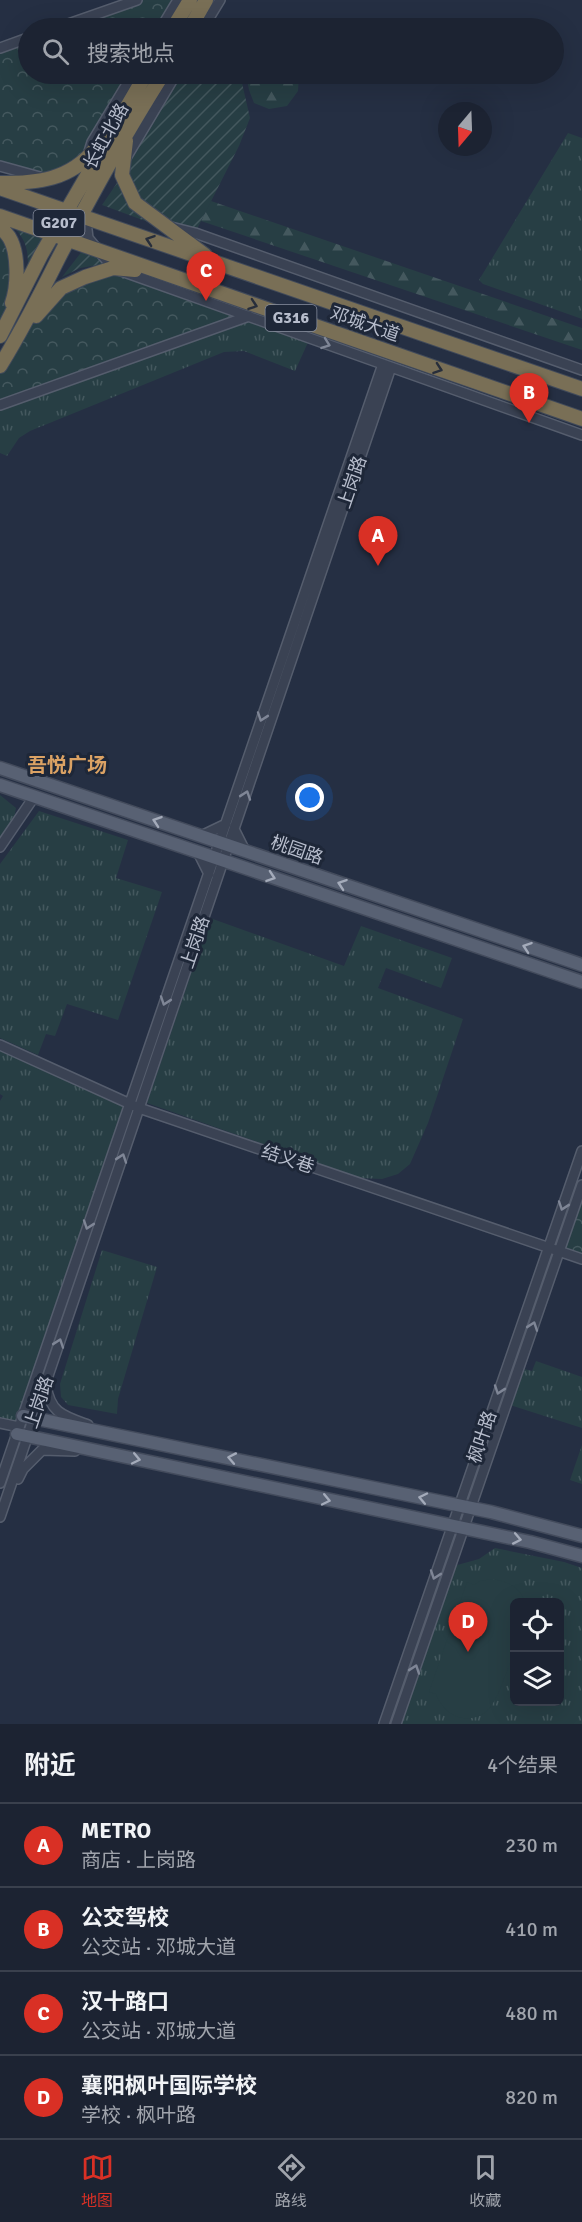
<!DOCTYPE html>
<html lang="zh">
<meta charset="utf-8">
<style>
:root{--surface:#1c2332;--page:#252b3a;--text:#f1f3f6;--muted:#a0a4ac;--line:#3a404d;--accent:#d93025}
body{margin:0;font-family:Signika,"Noto Sans SC",sans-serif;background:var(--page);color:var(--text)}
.controls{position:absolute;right:18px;bottom:18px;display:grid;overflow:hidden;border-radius:9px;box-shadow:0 6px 24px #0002}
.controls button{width:54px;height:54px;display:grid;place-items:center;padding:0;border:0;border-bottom:2px solid var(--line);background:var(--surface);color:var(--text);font:30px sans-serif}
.compass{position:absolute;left:438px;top:102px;width:54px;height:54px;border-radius:50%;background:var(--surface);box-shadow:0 6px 24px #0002;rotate:199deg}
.you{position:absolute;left:310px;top:798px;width:21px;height:21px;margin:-15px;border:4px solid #fff;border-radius:50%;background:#1a73e8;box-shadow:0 0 0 9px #1a73e833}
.badge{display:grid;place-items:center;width:39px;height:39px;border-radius:50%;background:var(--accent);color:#fff;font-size:20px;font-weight:700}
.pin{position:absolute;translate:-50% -50px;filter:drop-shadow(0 2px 3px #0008)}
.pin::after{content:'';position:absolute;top:32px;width:21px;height:18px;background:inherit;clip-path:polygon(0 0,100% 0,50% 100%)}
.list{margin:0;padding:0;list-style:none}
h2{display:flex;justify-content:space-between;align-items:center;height:78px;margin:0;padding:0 24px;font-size:26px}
h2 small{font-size:20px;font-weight:400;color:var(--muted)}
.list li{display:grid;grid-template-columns:39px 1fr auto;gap:18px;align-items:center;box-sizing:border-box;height:84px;padding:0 24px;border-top:2px solid var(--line)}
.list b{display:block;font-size:22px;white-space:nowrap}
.list p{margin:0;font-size:20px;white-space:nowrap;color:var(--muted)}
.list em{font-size:20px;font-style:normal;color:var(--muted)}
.icon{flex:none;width:33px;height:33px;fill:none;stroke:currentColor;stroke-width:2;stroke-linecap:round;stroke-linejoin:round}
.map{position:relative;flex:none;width:582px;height:1724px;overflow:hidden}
.search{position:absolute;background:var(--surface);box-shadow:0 6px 24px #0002;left:18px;right:18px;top:18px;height:66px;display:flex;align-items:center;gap:15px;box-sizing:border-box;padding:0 21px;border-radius:33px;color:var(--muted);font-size:22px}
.sheet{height:414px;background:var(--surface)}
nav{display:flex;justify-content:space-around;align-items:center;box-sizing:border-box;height:84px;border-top:2px solid var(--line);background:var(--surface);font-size:16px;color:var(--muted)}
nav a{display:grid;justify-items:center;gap:3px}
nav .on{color:var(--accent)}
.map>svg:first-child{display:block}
.grass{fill:url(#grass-tufts);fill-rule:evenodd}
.forest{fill:url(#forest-firs)}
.park{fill:url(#park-crowns)}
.garden{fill:url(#garden-furrows)}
.pitch{fill:#273e44}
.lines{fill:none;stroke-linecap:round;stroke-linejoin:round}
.minor-casing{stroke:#555d6d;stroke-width:12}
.major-casing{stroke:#434b5c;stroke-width:15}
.highway-casing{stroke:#414a5a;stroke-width:16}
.minor{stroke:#3a4253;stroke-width:9}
.major{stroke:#586173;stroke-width:12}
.highway{stroke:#796f56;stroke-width:14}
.oneway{stroke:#272e3b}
.oneway2{stroke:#7f8696}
.oneway3{stroke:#a4abba}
.labels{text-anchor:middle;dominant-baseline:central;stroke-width:6;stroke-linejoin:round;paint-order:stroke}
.shield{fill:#1e2738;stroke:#8990a0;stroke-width:1.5}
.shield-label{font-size:16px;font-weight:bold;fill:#b7bdcc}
.street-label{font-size:18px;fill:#b7bdcc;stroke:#1e2738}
.neighbourhood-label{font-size:20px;font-weight:bold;fill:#dba264;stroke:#1e2738}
</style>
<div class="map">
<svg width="582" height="1724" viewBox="0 0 582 1724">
<defs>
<pattern id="grass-tufts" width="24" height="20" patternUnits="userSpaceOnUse" patternTransform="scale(1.5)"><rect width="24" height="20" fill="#273e44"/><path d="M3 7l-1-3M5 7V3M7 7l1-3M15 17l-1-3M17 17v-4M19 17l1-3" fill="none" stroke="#44585e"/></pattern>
<pattern id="forest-firs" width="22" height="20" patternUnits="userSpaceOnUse" patternTransform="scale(1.5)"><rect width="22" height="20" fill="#273e44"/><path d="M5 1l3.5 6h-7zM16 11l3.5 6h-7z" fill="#44585e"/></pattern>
<pattern id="park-crowns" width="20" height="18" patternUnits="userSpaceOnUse" patternTransform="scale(1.5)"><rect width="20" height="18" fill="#273e44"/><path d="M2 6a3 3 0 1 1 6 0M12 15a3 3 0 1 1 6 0" fill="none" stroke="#44585e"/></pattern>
<pattern id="garden-furrows" width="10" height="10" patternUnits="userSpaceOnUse" patternTransform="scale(1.5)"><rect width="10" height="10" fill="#273e44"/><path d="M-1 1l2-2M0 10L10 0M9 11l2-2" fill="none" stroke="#44585e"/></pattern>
</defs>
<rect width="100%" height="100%" fill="#252f43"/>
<path class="grass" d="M568,133L582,138V319L483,284L479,280Z
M249,316L310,338L295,371L244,351L224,352L30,431L19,438L7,456L0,453V405Z
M0,795L16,808L14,819L0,838Z
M39,811L128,840L116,878L162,892L118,1020L67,1004L55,1036L46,1034L38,1055L0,1038V864Z
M210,918L344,966L361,926L452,958L441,988L386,968L378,988L463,1019L428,1123L410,1164L398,1174L382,1179L359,1178L147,1103Z
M0,1049L133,1108L24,1426L0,1419V1101L3,1096L0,1094Z
M102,1250L157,1267L118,1399L117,1414L68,1405L61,1397L60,1384Z
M536,1361L582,1377V1428L510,1405L524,1369L532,1371Z
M582,1445V1484L570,1480Z
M495,1548L564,1562L582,1568V1724H396L450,1567L479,1559ZM514,1602H560V1702H514Z"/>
<path class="forest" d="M246,74H299L298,91L287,106L269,109L254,103L249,90Z
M211,201L582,328V350L201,221Z"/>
<path class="park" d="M137,0H178L161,28H57Z
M28,38V74H133L86,160L49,179L0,166V48Z
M0,233L17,268L0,336Z
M113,268L249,316L0,405V366L16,340L61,288Z
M582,1185V1259L559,1252Z"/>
<path class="garden" d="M176,74H240L250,118L239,146L195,233L163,225L135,203L123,162Z
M119,180L123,197L148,222L102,205Z
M12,224L47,238L28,271C28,247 27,243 12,224Z
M83,250L116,262L80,268L62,277Z"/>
<path class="pitch" d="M492,1579C507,1581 520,1587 525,1602H514C514,1617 517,1635 514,1650C513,1658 508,1668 505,1676C497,1697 490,1721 463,1718C449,1716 441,1706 436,1694L429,1692L467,1582L474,1585L480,1581Z"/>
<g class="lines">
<defs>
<path id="minor" d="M57,28L137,0
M161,28L178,0
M203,28L220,0
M0,48L28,38
M88,155L92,142L133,74
M126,158L176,74
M0,166L40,177
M84,184L83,196L88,238L113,268L582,435
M171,227L195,233L582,370
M0,405L249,316
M234,829L245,851
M201,836L226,824
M0,847L34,797
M198,852L209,874
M0,1045L139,1108L582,1259
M46,1385C50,1413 63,1416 88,1425
M0,1423L19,1427
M18,1479L23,1469L42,1450L75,1451
M0,1483L383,364
M0,1517L391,367
M384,1724L582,1151
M396,1724L582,1185"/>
<path id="major" d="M0,768L582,965
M0,785L582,982
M23,1416L491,1512L582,1536
M17,1434L530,1542L582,1556"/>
<path id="highway" d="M173,28L190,0
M190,28L206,0
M126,141L122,175L135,203L205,255
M0,183C38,183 70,180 95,149
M0,188L582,389
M0,216L582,419
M0,226C3,230 7,234 9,237C19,253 18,286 12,303
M36,316L61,288L85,277L113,268L135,270
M0,336L41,255L146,74
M0,366C21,332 39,297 57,261C90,197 125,134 163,74"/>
</defs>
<use href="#minor" class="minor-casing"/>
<use href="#major" class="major-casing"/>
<use href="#highway" class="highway-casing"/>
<use href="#minor" class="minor"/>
<use href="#major" class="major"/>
<use href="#highway" class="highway"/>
</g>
<defs><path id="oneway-chevron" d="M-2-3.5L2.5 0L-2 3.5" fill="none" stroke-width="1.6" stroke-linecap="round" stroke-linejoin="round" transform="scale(1.5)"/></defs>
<g class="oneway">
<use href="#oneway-chevron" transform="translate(150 240) rotate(-161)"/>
<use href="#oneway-chevron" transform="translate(253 305) rotate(19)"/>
<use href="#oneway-chevron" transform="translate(438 369) rotate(19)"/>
</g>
<g class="oneway2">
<use href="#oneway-chevron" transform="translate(326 344) rotate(20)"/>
<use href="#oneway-chevron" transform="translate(262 717) rotate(109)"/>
<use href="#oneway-chevron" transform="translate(246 795) rotate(-71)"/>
<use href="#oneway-chevron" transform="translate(165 1001) rotate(109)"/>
<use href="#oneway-chevron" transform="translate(122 1158) rotate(-71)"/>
<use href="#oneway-chevron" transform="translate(563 1206) rotate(109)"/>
<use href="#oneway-chevron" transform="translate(88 1225) rotate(109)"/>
<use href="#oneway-chevron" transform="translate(533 1326) rotate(-71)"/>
<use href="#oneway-chevron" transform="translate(59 1343) rotate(-71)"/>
<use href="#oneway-chevron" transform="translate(499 1390) rotate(109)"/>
<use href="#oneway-chevron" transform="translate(435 1575) rotate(109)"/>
<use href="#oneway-chevron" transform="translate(415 1669) rotate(-71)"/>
</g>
<g class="oneway3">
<use href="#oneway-chevron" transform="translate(157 821) rotate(-161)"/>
<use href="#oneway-chevron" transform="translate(271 877) rotate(19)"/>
<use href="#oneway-chevron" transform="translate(342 884) rotate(-161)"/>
<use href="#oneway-chevron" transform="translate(527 947) rotate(-161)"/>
<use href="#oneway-chevron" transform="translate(232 1458) rotate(-169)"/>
<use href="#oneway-chevron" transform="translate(136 1459) rotate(12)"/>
<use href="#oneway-chevron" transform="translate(423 1498) rotate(-168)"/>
<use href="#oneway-chevron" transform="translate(326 1500) rotate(12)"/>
<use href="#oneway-chevron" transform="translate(517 1539) rotate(11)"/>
</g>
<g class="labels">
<g class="shield">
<rect x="33.5" y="210" width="51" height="26" rx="4.5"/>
<rect x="265.5" y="305" width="51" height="26" rx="4.5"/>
</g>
<g class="shield-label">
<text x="59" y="223">G207</text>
<text x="291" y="318">G316</text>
</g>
<g class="street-label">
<text transform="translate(106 136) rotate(-61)">长虹北路</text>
<text transform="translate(365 324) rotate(19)">邓城大道</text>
<text transform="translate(352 482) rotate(-71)">上岗路</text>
<text transform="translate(297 850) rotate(19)">桃园路</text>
<text transform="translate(195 942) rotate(-71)">上岗路</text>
<text transform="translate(288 1159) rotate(19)">结义巷</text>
<text transform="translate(39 1402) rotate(-71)">上岗路</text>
<text transform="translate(482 1437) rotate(-71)">枫叶路</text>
</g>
<g class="neighbourhood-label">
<text x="67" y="765">吾悦广场</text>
</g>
</g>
</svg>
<div class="controls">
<button><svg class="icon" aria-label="locate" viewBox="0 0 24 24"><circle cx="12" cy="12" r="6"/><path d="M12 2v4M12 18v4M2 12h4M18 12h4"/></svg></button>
<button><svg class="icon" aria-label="layers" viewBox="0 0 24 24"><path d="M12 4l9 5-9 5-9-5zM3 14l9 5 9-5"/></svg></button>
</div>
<svg class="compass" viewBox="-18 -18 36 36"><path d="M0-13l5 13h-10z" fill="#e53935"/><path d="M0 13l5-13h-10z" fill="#a0a4ac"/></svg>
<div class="you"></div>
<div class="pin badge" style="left:378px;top:566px">A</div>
<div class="pin badge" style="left:529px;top:423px">B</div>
<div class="pin badge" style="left:206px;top:301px">C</div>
<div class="pin badge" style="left:468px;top:1652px">D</div>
<div class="search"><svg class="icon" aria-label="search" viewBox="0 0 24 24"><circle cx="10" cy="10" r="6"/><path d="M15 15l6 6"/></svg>搜索地点</div>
</div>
<section class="sheet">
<h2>附近<small>4个结果</small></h2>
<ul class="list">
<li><span class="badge">A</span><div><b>METRO</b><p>商店 · 上岗路</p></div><em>230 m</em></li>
<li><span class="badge">B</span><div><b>公交驾校</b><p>公交站 · 邓城大道</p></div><em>410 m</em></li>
<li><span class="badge">C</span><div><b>汉十路口</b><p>公交站 · 邓城大道</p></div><em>480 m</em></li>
<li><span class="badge">D</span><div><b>襄阳枫叶国际学校</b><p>学校 · 枫叶路</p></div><em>820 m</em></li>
</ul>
</section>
<nav>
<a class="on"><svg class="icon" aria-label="map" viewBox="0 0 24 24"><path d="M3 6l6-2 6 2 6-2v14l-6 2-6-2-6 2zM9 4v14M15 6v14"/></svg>地图</a>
<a><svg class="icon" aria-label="directions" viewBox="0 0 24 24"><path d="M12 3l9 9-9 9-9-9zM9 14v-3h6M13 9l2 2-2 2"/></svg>路线</a>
<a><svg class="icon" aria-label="saved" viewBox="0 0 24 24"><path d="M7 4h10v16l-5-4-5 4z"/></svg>收藏</a>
</nav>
